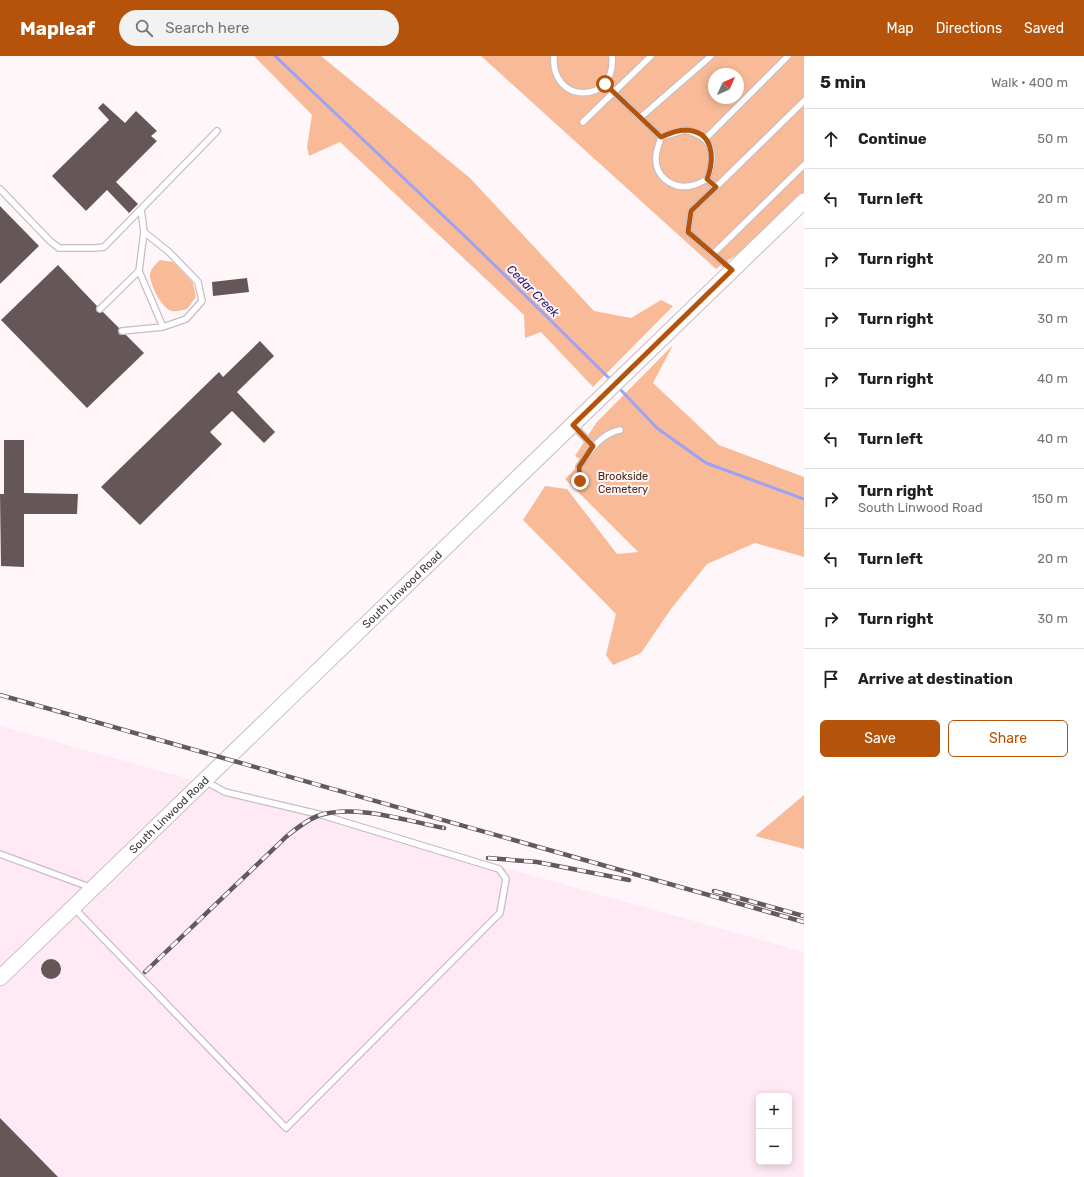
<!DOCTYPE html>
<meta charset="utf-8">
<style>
:root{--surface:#fff;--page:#f2f2f2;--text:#222;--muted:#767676;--line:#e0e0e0;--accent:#b45309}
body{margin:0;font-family:Rubik,sans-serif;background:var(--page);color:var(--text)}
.controls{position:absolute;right:12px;bottom:12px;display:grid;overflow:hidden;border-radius:6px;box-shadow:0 2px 10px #0003}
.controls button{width:36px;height:36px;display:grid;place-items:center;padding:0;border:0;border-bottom:1px solid var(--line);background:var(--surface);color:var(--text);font:20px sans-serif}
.compass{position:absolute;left:708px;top:12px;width:36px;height:36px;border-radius:50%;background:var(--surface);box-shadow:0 2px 10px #0003;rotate:45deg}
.stop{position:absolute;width:12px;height:12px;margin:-9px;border:3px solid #b45309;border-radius:50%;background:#fff}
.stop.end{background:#b45309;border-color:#fff;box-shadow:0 1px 4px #0008}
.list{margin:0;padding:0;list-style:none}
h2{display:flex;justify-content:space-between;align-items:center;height:52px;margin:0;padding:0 16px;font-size:17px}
h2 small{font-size:13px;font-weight:400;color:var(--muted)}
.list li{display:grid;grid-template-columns:26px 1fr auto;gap:12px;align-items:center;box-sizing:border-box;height:60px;padding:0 16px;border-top:1px solid var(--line)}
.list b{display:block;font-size:15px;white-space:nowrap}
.list p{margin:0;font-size:13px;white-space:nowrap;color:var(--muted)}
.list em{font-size:13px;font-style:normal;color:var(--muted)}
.actions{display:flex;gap:8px;padding:12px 16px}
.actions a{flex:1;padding:9px 0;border:1px solid var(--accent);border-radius:6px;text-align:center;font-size:14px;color:var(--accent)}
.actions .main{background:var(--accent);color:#fff}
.icon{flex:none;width:22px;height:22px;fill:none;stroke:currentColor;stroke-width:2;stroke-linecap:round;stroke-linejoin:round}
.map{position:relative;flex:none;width:804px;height:1121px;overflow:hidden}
header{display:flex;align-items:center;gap:24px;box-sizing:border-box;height:56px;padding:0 20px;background:var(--accent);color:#fff}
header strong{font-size:19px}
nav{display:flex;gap:22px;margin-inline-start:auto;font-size:14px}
.search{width:280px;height:36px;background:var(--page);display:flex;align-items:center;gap:10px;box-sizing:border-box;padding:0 14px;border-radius:22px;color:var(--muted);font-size:15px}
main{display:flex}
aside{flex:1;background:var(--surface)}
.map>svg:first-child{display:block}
.built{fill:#ffe9f4;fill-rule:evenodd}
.green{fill:#f9bb97;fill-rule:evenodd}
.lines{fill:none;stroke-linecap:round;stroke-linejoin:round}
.stream{stroke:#9ca2f5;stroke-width:3}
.building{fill:#655757}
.lane-casing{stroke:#c9bcc3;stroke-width:8}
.secondary-casing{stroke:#c9bcc3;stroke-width:17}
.lane{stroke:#fff;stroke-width:5.5}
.secondary{stroke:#fff;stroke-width:15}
.rail-casing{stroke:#615b5e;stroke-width:4.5}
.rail{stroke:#fff6fa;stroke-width:3;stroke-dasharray:9;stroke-linecap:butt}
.route{stroke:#b45309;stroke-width:5}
.labels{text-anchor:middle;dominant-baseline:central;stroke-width:4;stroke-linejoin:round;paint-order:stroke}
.park-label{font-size:11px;fill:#4e2c17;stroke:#fff6fa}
.street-label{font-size:11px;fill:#3d383a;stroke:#fff6fa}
.water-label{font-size:12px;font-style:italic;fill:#271776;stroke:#fff6fa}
</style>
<header>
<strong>Mapleaf</strong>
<div class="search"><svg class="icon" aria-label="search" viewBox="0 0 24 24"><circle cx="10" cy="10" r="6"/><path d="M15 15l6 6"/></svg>Search here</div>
<nav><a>Map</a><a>Directions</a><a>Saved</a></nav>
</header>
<main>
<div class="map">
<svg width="804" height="1121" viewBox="0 0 804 1121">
<rect width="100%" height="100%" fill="#fff6fa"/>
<path class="built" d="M0,670L804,896V1121H0ZM759,1040H789V1106H759Z"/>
<path class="green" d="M254,0H321L470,122L594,255L631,262L661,244L673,250L593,331L541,276L525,282L524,259L340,86L309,100L307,91L312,59Z
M481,0H804V145L785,164L716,213ZM714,18H738V42H714Z
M160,204L173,206L193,227L196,241L187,253C182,254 176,256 172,255C162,253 150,229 150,219C150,213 156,208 160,204Z
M673,289L653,327L719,389L804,421V501L755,487L707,508L671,553L641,597L613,609L606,599L616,558L523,464L545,430L567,433L617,498L638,496L565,423L583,405L575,400L596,367Z
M804,739V793L755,780Z"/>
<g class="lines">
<path class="stream" d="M275,0L473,188L612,325
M617,330L657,372L706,407L804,443"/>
</g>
<path class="building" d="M103,47L125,67L136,55L157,75L151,80L157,85L116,126L138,148L129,157L107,134L86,155L52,120L109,64L98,52Z
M0,150L39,190L0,228Z
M58,209L97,250L96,252L97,256H103L119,272V278L126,279L144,297L87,352L1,264Z
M247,222L249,236L213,240L212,226Z
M260,285L274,300L237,336L275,376L264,387L232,355L210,376L222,388L140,469L101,431L219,316L223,321Z
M4,384H24V437L78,438L77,458H24V511L1,510L0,438H4Z
M41 913a10 10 0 1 1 20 0a10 10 0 1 1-20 0Z
M0,1062L58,1121H0Z"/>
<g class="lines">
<defs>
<path id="lane" d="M554,0C550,49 617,49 612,0
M605,28L661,81
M641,61L711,0
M583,66L651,0
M685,74C713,81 717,97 707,123C702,126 696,129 690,130C673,133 655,121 656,102C656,95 659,88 661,81Z
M705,83L788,0
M707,123L716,131L691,155L688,176L713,198
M716,131L804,45
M0,133L50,185L59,192H95L104,191L141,153
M144,176L169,196L198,226L202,245L186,263L163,271L139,215L144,176L141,153L217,75
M732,214L713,198L804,109
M100,253L139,215
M122,275L163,271
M573,369L593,390
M580,425L579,411C590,395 600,378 620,374
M0,798L92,832
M74,852L286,1072L500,857L506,823L499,813L322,759L225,736L205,725"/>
<g id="secondary">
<path id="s1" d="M0,922L804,145"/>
</g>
</defs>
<use href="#lane" class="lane-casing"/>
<use href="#secondary" class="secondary-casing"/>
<use href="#lane" class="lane"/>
<use href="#secondary" class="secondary"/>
<defs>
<path id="rail" d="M0,639L804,866
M488,802L537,806L629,824
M714,835L804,860
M145,916L287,780C297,772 308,763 320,759C357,748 407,765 444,772"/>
</defs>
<use href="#rail" class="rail-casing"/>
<use href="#rail" class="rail"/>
</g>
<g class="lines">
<path class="route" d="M580,425L579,411L593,390L573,369L732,214L688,176L691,155L716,131L707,123C715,102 714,75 685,74C677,74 668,78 661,81L605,28"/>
</g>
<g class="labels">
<g class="park-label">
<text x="623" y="420">Brookside<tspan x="623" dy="13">Cemetery</tspan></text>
</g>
<g class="street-label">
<text stroke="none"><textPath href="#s1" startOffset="559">South Linwood Road</textPath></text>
<text stroke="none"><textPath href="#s1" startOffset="235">South Linwood Road</textPath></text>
</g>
<g class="water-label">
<text transform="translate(533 235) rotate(45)">Cedar Creek</text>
</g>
</g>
</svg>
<div class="controls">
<button>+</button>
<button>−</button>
</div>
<svg class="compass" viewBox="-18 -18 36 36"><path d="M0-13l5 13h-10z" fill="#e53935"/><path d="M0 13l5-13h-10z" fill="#767676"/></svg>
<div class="stop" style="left:605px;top:28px"></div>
<div class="stop end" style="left:580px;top:425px"></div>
</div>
<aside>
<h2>5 min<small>Walk · 400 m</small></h2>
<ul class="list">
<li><svg class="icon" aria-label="ahead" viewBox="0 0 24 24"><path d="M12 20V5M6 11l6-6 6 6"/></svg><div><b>Continue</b></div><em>50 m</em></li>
<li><svg class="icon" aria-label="left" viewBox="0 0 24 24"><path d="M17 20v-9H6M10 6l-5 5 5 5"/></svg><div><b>Turn left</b></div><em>20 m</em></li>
<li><svg class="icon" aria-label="right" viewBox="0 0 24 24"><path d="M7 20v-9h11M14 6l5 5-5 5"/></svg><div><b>Turn right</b></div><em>20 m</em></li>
<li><svg class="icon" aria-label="right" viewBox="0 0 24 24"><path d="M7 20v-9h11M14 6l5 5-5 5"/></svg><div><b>Turn right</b></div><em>30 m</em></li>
<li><svg class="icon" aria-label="right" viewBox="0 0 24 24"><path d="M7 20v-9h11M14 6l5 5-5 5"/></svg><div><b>Turn right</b></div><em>40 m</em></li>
<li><svg class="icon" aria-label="left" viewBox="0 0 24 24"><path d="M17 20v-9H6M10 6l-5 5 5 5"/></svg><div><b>Turn left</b></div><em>40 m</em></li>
<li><svg class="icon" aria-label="right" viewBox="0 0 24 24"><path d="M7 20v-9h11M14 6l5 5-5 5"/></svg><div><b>Turn right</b><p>South Linwood Road</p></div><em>150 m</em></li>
<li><svg class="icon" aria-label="left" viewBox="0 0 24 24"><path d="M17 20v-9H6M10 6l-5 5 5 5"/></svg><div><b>Turn left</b></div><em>20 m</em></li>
<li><svg class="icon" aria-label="right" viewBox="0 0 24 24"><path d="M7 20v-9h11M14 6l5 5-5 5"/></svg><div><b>Turn right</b></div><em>30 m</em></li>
<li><svg class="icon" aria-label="arrive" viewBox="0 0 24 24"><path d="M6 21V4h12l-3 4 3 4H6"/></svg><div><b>Arrive at destination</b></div></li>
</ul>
<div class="actions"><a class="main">Save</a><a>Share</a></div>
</aside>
</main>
